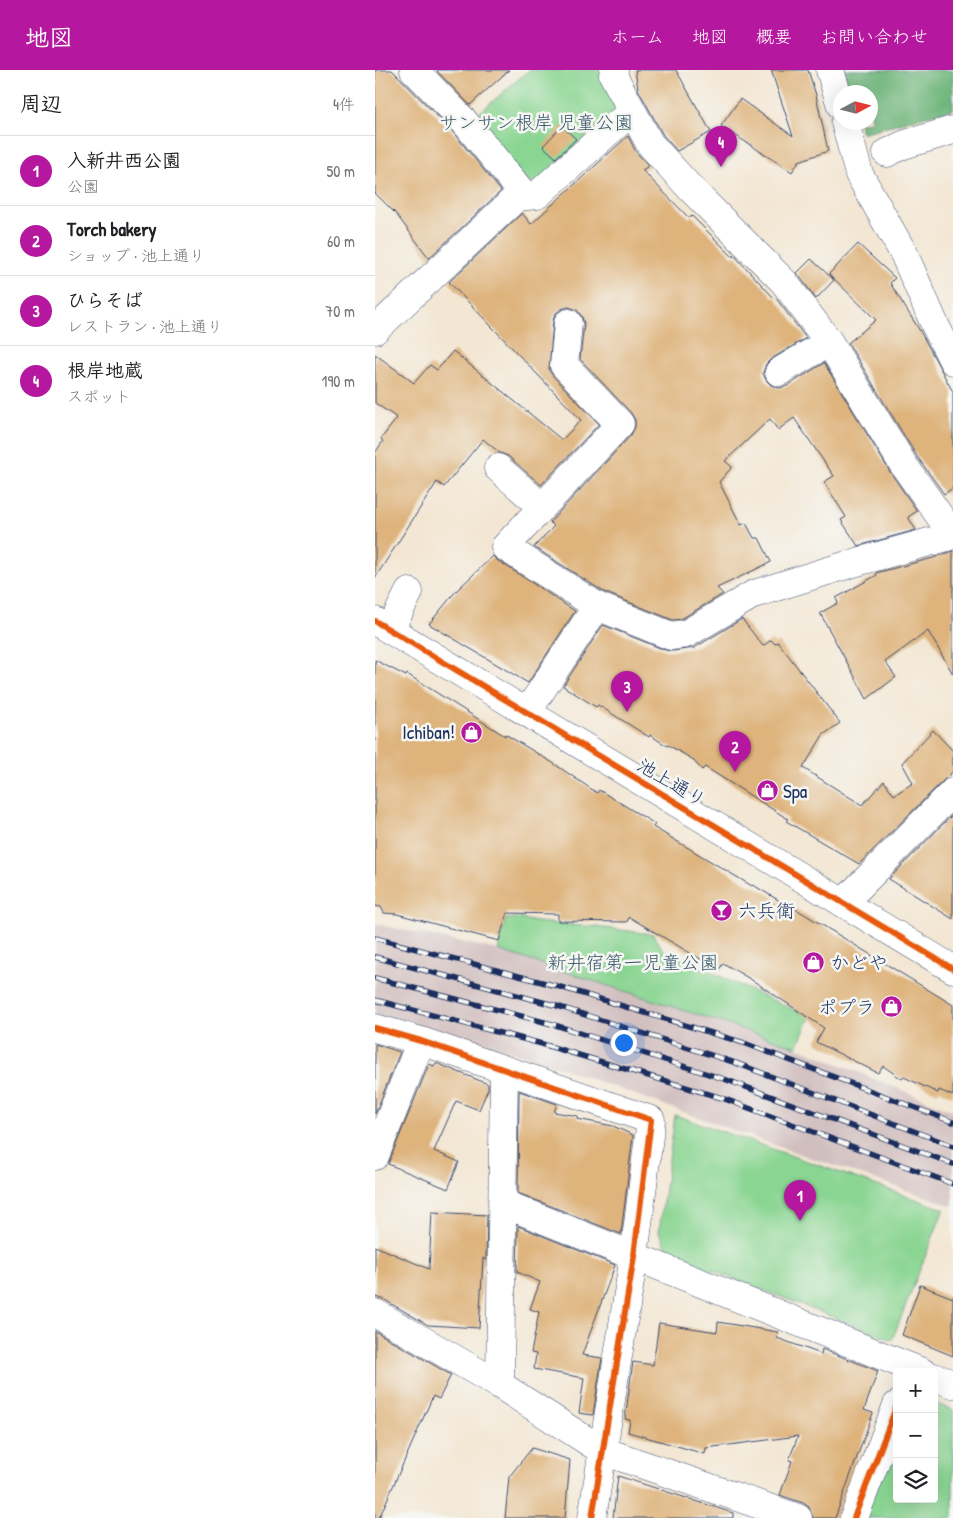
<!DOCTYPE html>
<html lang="ja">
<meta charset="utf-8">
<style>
:root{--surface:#fff;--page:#f2f2f2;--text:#202124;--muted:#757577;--line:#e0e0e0;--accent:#b5179e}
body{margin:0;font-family:"Patrick Hand","Klee One",sans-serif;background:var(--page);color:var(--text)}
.controls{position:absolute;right:15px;bottom:15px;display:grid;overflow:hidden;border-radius:5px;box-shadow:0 5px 20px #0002}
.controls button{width:45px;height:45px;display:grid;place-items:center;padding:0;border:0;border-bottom:1px solid var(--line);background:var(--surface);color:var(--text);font:25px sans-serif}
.compass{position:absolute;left:458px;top:15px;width:45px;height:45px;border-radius:50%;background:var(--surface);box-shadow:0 5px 20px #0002;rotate:83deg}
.you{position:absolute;left:248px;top:972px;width:18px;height:18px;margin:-12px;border:4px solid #fff;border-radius:50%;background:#1a73e8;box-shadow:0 0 0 8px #1a73e833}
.badge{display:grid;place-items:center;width:32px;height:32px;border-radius:50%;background:var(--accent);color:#fff;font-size:16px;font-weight:700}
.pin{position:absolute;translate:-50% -41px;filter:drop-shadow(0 1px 2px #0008)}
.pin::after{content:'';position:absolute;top:26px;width:18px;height:15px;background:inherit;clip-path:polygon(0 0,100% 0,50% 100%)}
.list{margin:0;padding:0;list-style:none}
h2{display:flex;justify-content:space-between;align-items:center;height:65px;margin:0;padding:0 20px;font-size:21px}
h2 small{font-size:16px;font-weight:400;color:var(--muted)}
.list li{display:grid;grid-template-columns:32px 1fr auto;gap:15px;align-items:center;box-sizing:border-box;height:70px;padding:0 20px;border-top:1px solid var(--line)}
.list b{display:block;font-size:19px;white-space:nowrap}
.list p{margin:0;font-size:16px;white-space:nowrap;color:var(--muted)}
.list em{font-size:16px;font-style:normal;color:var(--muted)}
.icon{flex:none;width:28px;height:28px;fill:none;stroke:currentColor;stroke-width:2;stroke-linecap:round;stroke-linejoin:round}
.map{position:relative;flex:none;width:578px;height:1448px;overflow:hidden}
header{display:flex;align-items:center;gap:30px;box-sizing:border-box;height:70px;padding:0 25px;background:var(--accent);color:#fff}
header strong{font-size:24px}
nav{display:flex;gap:28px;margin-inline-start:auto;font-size:18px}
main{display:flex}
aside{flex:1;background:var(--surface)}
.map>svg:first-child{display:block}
.industrial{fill:#d1bfbf}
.green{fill:#8ad592;stroke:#528278}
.forest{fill:#6fb67c;stroke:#45726d}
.building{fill:#deb37c}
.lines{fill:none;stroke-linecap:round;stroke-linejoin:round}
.minor-casing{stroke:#3b4b70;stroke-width:29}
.major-casing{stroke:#3b4b70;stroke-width:29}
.minor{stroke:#fff;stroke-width:28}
.major{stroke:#fff;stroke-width:28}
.rail-casing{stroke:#1b2f5e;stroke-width:5.5}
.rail{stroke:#f6f6f2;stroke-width:4;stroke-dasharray:11;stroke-linecap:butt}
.cycleway-casing{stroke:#f6f6f2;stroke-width:9}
.cycleway{stroke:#e8590c;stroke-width:6}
.labels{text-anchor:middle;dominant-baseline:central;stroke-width:5;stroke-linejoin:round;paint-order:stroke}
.park-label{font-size:19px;fill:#37586b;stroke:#f6f6f2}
.poi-label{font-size:19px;fill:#1b2f5e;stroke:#f6f6f2;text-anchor:start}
.street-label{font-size:19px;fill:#1b2f5e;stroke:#f6f6f2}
</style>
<header>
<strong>地図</strong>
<nav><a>ホーム</a><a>地図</a><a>概要</a><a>お問い合わせ</a></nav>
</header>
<main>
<aside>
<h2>周辺<small>4件</small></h2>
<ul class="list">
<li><span class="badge">1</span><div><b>入新井西公園</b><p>公園</p></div><em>50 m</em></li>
<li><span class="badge">2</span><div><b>Torch bakery</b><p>ショップ · 池上通り</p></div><em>60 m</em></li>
<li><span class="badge">3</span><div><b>ひらそば</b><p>レストラン · 池上通り</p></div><em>70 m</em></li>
<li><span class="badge">4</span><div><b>根岸地蔵</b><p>スポット</p></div><em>190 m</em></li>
</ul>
</aside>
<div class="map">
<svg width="578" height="1448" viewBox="0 0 578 1448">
<rect width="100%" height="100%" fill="#f6f6f2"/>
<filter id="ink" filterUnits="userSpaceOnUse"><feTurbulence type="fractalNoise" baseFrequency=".02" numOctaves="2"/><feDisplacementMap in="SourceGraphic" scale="10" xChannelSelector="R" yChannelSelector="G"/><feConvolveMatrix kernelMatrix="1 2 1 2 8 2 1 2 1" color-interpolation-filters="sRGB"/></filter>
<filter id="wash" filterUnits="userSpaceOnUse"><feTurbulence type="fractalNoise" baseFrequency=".0096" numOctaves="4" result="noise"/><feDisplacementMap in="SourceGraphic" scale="20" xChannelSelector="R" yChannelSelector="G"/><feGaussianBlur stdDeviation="1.12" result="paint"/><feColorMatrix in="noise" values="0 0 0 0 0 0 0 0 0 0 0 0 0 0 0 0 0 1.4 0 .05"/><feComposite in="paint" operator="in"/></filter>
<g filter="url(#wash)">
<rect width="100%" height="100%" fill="#f3e7d4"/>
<path class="industrial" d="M0,854L123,880L422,977L578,1041V1136L430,1086L159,988L0,947Z"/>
<path class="green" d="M154,0H234L242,39L156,116L96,50Z
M141,848L162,852L222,857L278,864L289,881L435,947L422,977L123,880L131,849Z
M300,1045L569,1139L517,1270L295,1184L284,1162Z
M559,1333L578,1340V1448H489L522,1356V1429H559Z"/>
<path class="forest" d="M468,0H578V39L487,63L484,53L496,52V22H475Z"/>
<g id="blocks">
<path class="building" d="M0,0H17L76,60L126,121L54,188L21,144L0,123Z
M63,0H134L95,35L62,1Z
M260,0H301L336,62L302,81L288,65L263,19Z
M396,0H433L441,25L453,81L424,91L417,102L346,56L365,29L418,66Z
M187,56L201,69L181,88L168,76Z
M253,66L261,82L274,96L267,100L314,148L317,146L358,187L359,185L399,228L400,227L431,268L396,289L391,294L388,303L391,310L396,315L404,318L412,316L449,293L515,402L542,441L533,447L541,460L483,476L466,450L471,447L449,412L459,406L419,348L403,360L395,349L350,391L357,397L344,412L366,455L371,453L379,468H384L396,492L342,518L348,524L306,549L298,550L229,522L159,477L179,456L175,452L256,365L260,357V350L256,343L205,289L209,254L207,247L202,240L194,237L186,239L180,244L178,251L174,300L178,306L224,354L166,415L133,386L125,383L108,369L69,417L62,412L0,508V383L8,371L6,369L22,348L0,333V284L39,313L55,295L62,300L78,281L187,370L206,350L74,212L147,143L156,154Z
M483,174L520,208L515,213L545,261L578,322V418L569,424L541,385L473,273L501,250L454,204Z
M436,189L459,210L441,229L422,203Z
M578,481V604L553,561L510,592L521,607L492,629L445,543L463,533L461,528L502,505L501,503L558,488Z
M118,486L122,490L200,541L153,613L54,554L81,521Z
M367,549L388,576L396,570L400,574L403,572L465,653L448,665L428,698L487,735L509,711L519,725L538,713L527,693L558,660L578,681V701L484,794L411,751L413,749L330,697L327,700L317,689L293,675L292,676L275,665L274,667L223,635L221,637L188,616L228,555L290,580L298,581L319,578Z
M0,590L31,606L32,604L130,666V664L178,693L222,723L224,720L280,754L278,757L377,816L378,815L420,840L421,839L578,935V1026L564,1020L563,1023L529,1007L527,1009L508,996L503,1003L441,972L449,958L380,912L348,893L344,900L254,847L252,852L183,851V844L132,843L124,871L22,844L9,843L6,837L0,836Z
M577,745L578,746V849L514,809Z
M0,974L25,982L0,1044Z
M61,993L113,1014V1019L104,1040L81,1031L59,1081L84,1092L73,1119L13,1094L54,994L59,996Z
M144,1021L182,1034L179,1042L203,1046L202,1049L238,1056L258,1065L246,1164L143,1123Z
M57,1142L112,1145L111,1190L108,1188L104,1258L53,1255L8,1229L0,1227V1176L54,1199Z
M143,1156L240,1195L207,1285L227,1288L218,1345L204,1343L209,1308L159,1299L161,1284L156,1283L164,1242L155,1239L165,1212L142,1202Z
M545,1215L578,1228V1286L527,1265Z
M343,1252L403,1262L402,1268L446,1284L447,1279L503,1301L489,1340L498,1343L460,1448H438L434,1437L428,1433L405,1425L417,1391L414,1390L423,1366L331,1378L330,1384L253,1362L255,1350L250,1349L258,1292L278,1295L284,1253L342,1262Z
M0,1261L76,1305L64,1329L58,1326L4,1448H0Z
M157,1378L195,1390L190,1448H130L134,1407Z
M243,1406L358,1443V1448H238Z"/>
</g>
</g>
<g filter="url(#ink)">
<use href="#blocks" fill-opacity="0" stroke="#3b4b70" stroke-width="1"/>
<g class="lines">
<defs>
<path id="minor" d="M39,0L88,50L150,126
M239,0L238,5L275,74L316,119L409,212L454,272L528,394L578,465
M455,0L466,36
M470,52L484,104L529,184L560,255L578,291
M512,83L528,75L578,60
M0,260L142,127L162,125L257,41
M404,302L454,272
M123,398L167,437
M222,536L296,566L311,564L379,524L475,494L572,467L577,465
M15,560L34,522
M152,642L222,536L130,477L245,354L189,295L193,253
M468,833L578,722
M0,958L46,971L276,1050L259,1186L217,1448
M0,1086L46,971
M127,1133L547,1302
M0,1243L125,1315L228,1381L423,1448
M559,1307L578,1314
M125,1315L129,1000
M479,1448L522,1335"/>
<path id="major" d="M0,551L578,899"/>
</defs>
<use href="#minor" class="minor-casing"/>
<use href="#major" class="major-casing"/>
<use href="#minor" class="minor"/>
<use href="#major" class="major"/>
<defs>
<path id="rail" d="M0,868L182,916L369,973L578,1052
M0,887L179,935L361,993L578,1076
M0,908L177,954L352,1010L578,1094
M0,930L167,974L347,1028L578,1114"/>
</defs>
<use href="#rail" class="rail-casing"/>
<use href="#rail" class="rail"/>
<defs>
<path id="cycleway" d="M0,551L578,899
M0,958L46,971L276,1050L259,1186L217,1448
M479,1448L522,1335"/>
</defs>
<use href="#cycleway" class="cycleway-casing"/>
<use href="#cycleway" class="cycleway"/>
</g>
</g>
<defs>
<symbol id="shop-disc" viewBox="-11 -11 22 22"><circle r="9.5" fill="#b5179e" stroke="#f6f6f2"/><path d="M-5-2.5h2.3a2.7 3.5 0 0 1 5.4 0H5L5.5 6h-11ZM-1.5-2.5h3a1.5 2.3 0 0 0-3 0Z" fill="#fff"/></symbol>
<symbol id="bar-disc" viewBox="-11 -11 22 22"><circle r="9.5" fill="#b5179e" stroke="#f6f6f2"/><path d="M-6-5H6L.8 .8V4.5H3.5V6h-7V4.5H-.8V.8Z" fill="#fff"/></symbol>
</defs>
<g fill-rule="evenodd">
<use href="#shop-disc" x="84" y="650" width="25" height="25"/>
<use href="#shop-disc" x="380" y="708" width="25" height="25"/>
<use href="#bar-disc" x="334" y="828" width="25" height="25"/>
<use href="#shop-disc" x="426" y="880" width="25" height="25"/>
<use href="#shop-disc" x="504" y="924" width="25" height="25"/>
</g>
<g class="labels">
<g class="park-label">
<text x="161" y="52">サンサン根岸 児童公園</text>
<text x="258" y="892">新井宿第一児童公園</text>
</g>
<g class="poi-label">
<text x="80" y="662" text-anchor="end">Ichiban!</text>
<text x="408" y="721">Spa</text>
<text x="363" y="840">六兵衛</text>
<text x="455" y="892">かどや</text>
<text x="500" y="937" text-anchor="end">ポプラ</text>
</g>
<g class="street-label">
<text transform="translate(297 712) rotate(31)">池上通り</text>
</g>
</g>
</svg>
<div class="controls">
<button>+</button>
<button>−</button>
<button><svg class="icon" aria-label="layers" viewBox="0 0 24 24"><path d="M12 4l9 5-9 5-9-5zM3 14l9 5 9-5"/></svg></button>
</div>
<svg class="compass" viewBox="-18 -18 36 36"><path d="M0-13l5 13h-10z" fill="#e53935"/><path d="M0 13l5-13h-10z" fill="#757577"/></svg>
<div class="you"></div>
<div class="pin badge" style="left:425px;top:1151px">1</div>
<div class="pin badge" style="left:360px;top:702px">2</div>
<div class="pin badge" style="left:252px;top:642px">3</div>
<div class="pin badge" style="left:346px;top:97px">4</div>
</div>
</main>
